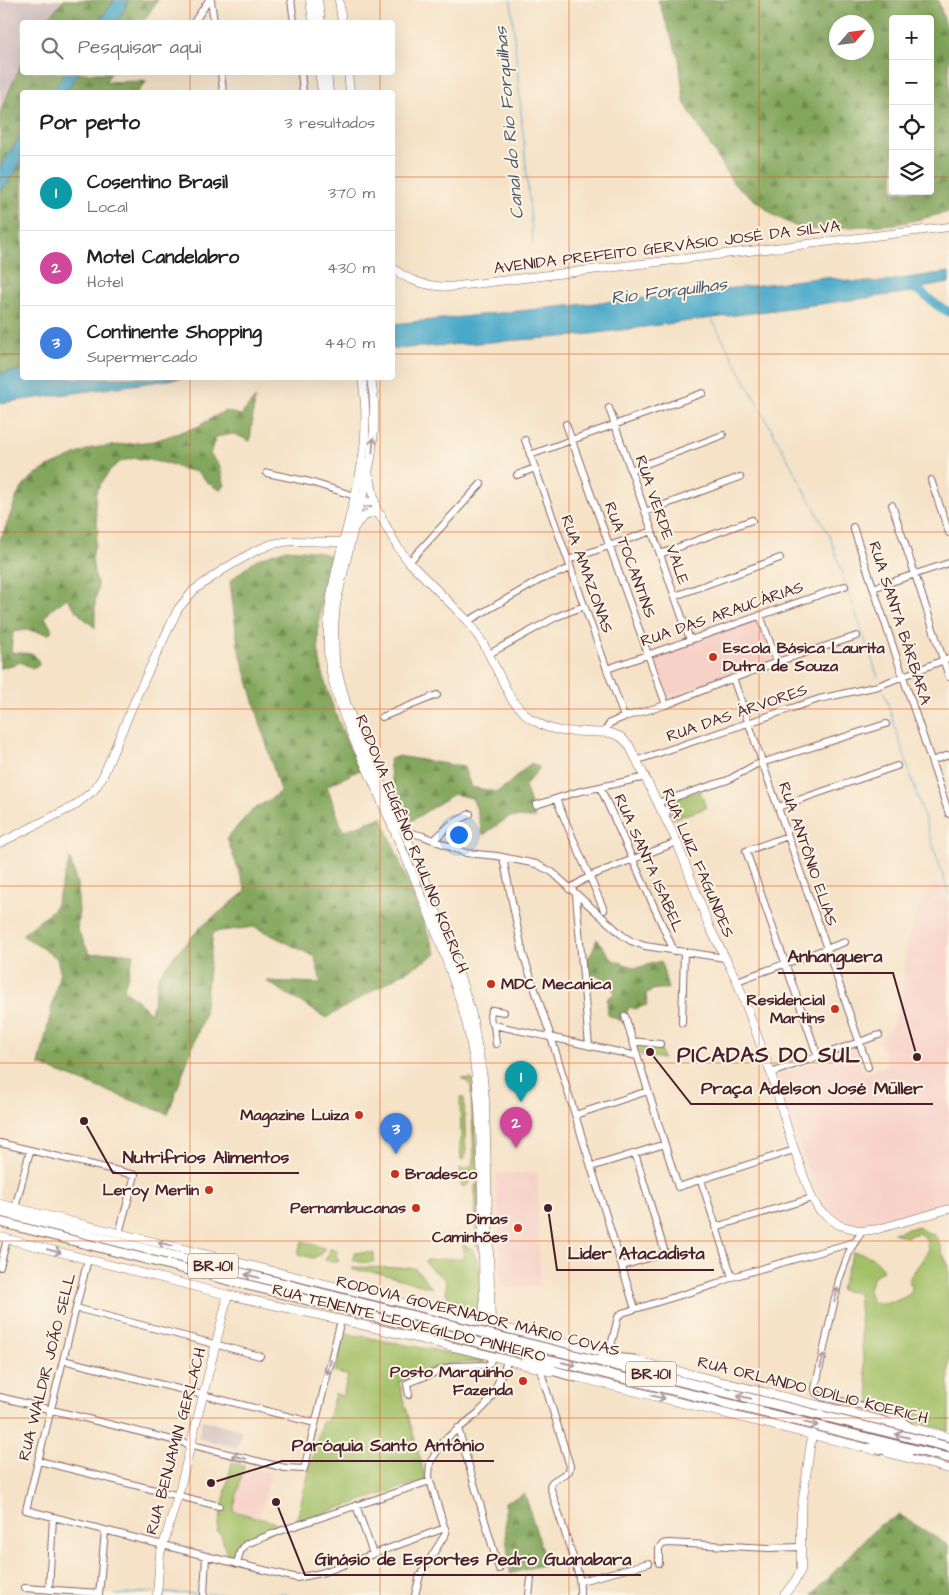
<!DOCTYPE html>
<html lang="pt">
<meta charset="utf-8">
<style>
:root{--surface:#fff;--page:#f2f2f2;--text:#222;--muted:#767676;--line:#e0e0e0;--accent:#b45309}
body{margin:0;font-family:"Architects Daughter",sans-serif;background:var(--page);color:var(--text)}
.controls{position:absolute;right:15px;top:15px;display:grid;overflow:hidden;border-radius:5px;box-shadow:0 5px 20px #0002}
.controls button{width:45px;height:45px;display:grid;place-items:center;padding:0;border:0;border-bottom:1px solid var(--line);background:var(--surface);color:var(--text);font:25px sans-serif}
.compass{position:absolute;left:829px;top:15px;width:45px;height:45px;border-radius:50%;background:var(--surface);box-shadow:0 5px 20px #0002;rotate:62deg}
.you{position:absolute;left:458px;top:834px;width:18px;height:18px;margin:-12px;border:4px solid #fff;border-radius:50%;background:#1a73e8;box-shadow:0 0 0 8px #1a73e833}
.badge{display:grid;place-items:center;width:32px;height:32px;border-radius:50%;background:var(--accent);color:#fff;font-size:16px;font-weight:700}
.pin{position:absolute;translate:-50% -41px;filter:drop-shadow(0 1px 2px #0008)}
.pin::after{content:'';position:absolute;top:26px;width:18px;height:15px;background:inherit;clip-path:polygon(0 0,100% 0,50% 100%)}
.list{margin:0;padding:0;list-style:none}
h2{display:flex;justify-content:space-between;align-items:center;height:65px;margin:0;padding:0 20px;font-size:21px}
h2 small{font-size:16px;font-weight:400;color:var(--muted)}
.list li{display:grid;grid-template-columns:32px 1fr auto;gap:15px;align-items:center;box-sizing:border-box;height:75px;padding:0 20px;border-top:1px solid var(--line)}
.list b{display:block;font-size:19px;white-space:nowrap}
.list p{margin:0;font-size:16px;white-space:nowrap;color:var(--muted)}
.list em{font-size:16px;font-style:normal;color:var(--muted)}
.icon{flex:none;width:28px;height:28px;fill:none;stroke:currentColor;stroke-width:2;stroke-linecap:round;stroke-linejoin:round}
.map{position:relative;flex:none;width:949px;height:1595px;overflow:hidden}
.search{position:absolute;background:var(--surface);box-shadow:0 5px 20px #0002;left:20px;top:20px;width:375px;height:55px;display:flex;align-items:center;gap:12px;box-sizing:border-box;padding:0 18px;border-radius:5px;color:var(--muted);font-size:19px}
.panel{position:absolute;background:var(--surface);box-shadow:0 5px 20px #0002;left:20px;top:90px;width:375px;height:290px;border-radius:5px}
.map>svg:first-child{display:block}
.built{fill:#f7d1c8}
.industrial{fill:#d2bfc0}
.green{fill:#a3c067;stroke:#767049}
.forest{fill:url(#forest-firs);stroke:#666244;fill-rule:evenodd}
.water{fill:#4aa9c9;stroke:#4a647a}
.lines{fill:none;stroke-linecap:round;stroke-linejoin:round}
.stream{stroke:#4aa9c9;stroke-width:1}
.river{stroke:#4aa9c9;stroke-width:9}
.minor-casing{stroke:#866362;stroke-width:8}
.major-casing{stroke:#866362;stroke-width:9}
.highway-casing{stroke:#866362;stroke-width:11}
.minor{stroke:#fff;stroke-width:6}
.major{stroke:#fff;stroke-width:8}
.highway{stroke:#fff;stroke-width:9}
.highway-bridge-casing{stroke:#866362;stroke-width:11;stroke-linecap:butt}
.highway-bridge{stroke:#fff;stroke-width:9}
.oneway{stroke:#ae9aa0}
.grid{fill:none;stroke:#e0560e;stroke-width:1;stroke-opacity:0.55}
.poi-dot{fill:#c8321e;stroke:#fcf5e5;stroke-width:2}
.labels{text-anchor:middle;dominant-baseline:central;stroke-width:4;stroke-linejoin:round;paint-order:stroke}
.shield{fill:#fcf5e5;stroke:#7f5f63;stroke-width:1}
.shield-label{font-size:15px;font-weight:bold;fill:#4a1f2b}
.street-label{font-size:16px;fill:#4a1f2b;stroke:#fcf5e5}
.poi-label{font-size:16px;font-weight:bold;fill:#4a1f2b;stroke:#fcf5e5;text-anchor:end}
.water-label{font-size:18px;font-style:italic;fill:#4a566a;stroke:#fcf5e5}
.district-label{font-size:21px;font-weight:bold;letter-spacing:1px;fill:#4a1f2b;stroke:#fcf5e5}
.leader{fill:none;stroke:#4a1f2b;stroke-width:2}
.callout-dot{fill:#4a1f2b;stroke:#fcf5e5;stroke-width:2}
.callout-label{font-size:18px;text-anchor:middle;font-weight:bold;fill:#4a1f2b;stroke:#fcf5e5;stroke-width:4;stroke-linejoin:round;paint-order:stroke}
</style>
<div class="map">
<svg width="949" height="1595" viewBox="0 0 949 1595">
<defs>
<pattern id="forest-firs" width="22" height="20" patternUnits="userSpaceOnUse" patternTransform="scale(1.25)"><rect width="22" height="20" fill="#82a65c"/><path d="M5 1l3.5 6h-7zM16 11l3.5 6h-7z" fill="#6c874c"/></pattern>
</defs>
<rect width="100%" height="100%" fill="#fcf5e5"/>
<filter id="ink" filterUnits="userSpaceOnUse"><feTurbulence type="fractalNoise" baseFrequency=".02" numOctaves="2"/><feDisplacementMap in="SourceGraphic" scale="10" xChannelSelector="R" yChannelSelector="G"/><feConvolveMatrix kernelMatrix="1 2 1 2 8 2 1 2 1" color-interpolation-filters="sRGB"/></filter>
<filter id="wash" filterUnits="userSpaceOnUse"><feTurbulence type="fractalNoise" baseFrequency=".0096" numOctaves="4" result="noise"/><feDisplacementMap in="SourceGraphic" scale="20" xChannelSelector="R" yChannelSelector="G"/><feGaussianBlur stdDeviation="1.12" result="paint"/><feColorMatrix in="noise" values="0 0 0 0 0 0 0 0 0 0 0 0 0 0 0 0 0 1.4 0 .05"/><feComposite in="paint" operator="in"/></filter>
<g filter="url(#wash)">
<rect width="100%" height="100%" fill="#f5e2c7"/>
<path class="built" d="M758,618L773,659L668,697L653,656Z
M941,881L949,905V1204L877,1224L857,1225L832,1215L822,1205L811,1184L800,1145L776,1076L856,1049L864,1073L888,1066L879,1041L893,1025L902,992L907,944L913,922L922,900L932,886Z
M537,1173L540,1287L501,1288L497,1174Z
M244,1466L271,1473L259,1518L233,1511Z"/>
<path class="industrial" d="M0,0H64L45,22H22V62L0,112Z
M202,1420L242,1430L237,1448L198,1438Z"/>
<path class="green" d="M700,791L706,808L672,819L670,815L674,799Z
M636,1044L660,1048L663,1059L640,1055Z
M470,1077L473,1082L474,1124L479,1171L467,1185L464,1187L461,1185L460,1168C467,1171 471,1167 474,1161L471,1086L466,1081L462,1080V1078L470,1080Z
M460,1097L464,1098L466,1153L465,1159L461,1160L460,1144L461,1141Z
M477,1183H478L481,1251L476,1246L475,1187Z
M919,1226L923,1231L933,1234L938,1239L942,1253L949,1266V1431L872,1410L863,1358L858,1293L840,1290L853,1252C868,1255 876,1256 883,1270L874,1277L868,1290L872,1302C887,1305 899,1301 911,1293L912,1287L908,1280L927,1253L928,1248L926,1241L924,1236L918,1233L906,1237L893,1233Z
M302,1241L324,1248C323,1254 318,1256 313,1258L298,1254Z
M463,1245L472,1249L480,1269V1307L478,1311C466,1309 448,1305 446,1291C445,1286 447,1283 444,1279C439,1273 430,1270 426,1263L425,1260L464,1258Z
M330,1249L337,1251L336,1256L339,1261L335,1262L325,1260L329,1254Z
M354,1252L374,1253V1261C369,1264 358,1262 352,1260L354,1257Z
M353,1267L414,1268L421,1274L432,1288L375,1272L353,1270Z
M344,1333L485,1360L484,1362L459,1363L442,1365L399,1382L426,1480L296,1522L322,1421L327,1422L335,1394L343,1396L348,1376L335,1372Z
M232,1462L244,1466L233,1511L281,1524L280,1529C268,1533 244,1538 236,1549C234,1552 234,1556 233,1560L228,1559L221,1534L217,1532Z"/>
<path class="forest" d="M64,0H115L99,22H45Z
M128,0H158L143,22H116L124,10Z
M658,0H938L949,35V212L899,224L803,230L775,216L733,183L684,102L679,59ZM893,19H930V191H893ZM836,22H866V52H836Z
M22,62V72L65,73L51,92H22V134L0,167V112Z
M79,73H111L105,82L147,81L138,92H65Z
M22,159V370L0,374V193L15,172Z
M255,398L250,441L234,434L216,437L210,454L219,465L225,486L220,490L208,483L197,472L182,469L170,464L135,458L122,461L113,467L103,480L96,492L95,507L98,530L92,558L94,573L98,587L95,601V628L78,613L67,598L51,610L45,617L52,630L49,634L27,630L13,632L11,652L33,654L38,659L39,665L32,668L20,662L13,666L0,668V539L7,524L17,496L25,484L36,474L48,467L91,448L154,441L197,427L224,411L241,415Z
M286,549L315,551L334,557C324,585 315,625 319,655C320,662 322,670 324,677C332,710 346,740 360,770L327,786L343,831L382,817L436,954L326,1018L266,981L321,983L315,957L255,927L213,932L204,1015L168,1114L39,1065L60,971L57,958L22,935L54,909L70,859L77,884L79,911L77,929L90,954L113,952L134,954L124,989L151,1013L159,975L174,956L200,928L246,891L227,838L250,812L275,796L280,791L238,646L230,581L255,560Z
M398,756L464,767L471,787L497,792L508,784L531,763L540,768L525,785L535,818L509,817L483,835L476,807L472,798L454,794L411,821L393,791L389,760Z
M597,939L613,960L636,968L661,961L668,989C660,989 653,988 646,994L647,1005L635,1009L629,1007L627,1013L621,1014V1021L608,1015L607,999L615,993L605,979L586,972L584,961L591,954Z
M525,1494L546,1564L510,1574L505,1526V1502Z
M900,1515L949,1546V1595H812L878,1526Z"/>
<path class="water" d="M115,0H128L124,10L116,22H99Z
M65,73H79L65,92H51Z
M22,134V159L15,172L0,193V167Z
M949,272V283L921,288L924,292L918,295L912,292L575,336L393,349V324L693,293L826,277L854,282H880Z
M22,370V378H184L0,403V374Z"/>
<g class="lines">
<path class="stream" d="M511,0L533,244
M710,316L830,537L846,584
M847,588L878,677
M884,692L949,895
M160,1593L201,1594
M207,1594H276L283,1593L288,1595
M116,1595L153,1592"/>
<path class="river" d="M913,286L938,306L949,312"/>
</g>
</g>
<g filter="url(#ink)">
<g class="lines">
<defs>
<path id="minor" d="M211,0L214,22
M291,0L294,22
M194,22L209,0
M221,72L223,92
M301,72L303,92
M609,408L690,640
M566,424L666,705
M525,440L624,717
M530,455L703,393
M630,470L723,435
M267,473L310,482L355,496
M517,475L535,468
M931,480L949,533
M892,505L949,677
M645,512L740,477
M853,527L949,814
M660,554L752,520
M568,560L652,531
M409,562L481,484
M873,588L949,563
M675,596L780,558
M760,615L777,662
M468,621L540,580L571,568
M489,654L556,617L584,606
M607,669L845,586
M733,678L868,1067
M382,717L437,695
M604,732L610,723L624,717L666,705L721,683L777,662L857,636
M638,760L819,699L878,686L949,658
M931,761L949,755
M600,787L674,951
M556,799L604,910
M657,803L728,780L755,765L886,724
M536,805L577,792L646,777
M778,807L897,766
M666,818L667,809L671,798
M404,831L423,836L466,853L497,856L536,864L552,872L622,935L631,941L645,946L725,958
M788,836L746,851L818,1057
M434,840L450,825L470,814
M503,858L523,954L551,1037L635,1309
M569,889L590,876L677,842
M576,895L589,1046
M737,981L845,942
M504,1012L492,1010L490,1015L491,1022L494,1025L637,1056
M625,1016L678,1187L794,1150
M682,1023L684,952
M494,1025L496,1044
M632,1041L660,1044
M771,1073L879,1035
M575,1115L648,1091
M0,1143L135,1175L119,1233
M591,1167L665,1144
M701,1180L732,1277
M15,1208L30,1151
M715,1227L812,1198
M862,1231L850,1250L839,1280L815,1389L816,1393L822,1397C851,1404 885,1407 910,1426
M88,1259L26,1510L206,1556L297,1578L321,1573L445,1528
M622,1266L665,1253L635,1153
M0,1267L7,1239
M76,1308L260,1356
M609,1354L618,1317L622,1313L717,1284L732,1277L855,1242
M63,1360L315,1423
M540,1369L570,1466L569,1471L552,1482L550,1486C556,1505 562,1524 568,1542C574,1563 581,1573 580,1595
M409,1395L407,1384L410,1382L453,1366L488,1365L490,1363L492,1356
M0,1397L285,1468L304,1469L341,1320
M458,1428L499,1569
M39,1461L219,1506
M356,1505L373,1554
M659,1563V1548L663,1544L668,1543L769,1548L801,1547
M237,1564L240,1552L246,1544L283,1530L430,1481
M581,1581L649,1563
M24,1588L99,1593
M49,1590L53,1517
M99,1595L105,1531
M204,1595L206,1556
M415,1595L420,1575L446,1533L429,1477L430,1463L443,1441L477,1414L486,1405L492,1396L508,1360
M529,1595L531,1579"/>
<path id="major" d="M310,0L313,22
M318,0L321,22
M339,0L342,22
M319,72L322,92
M327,72L329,92
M348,72L350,92
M392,267C408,282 428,286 449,287L949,227
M362,378C366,404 367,430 363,456C353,526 318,595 330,668C338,711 360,752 377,791C407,860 438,930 460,1001C477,1054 480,1107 481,1161C483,1215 483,1269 484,1323
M371,378L374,400V430L371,458L364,493L358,510L336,604L334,627L335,662L347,706L370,761L421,868L463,986L472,1015L483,1078L485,1100L491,1325
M370,477L375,502
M355,496L361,502H375L376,508L397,546L409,562L468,621L484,645L512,700L529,718L546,727L561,731L611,733L621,737L629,745L677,842L709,926L737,981L771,1073L790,1137L803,1174L812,1198L819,1210L839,1225L862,1231L878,1229L949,1209
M355,527L358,522L370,512L381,515
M0,843L74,806L94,790L103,776L138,693L178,609L194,590L224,569L255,551L272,544L291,541L338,542L348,544
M0,1204L614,1355
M0,1237L228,1295L341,1320L492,1356L551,1372
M628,1359L949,1437
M572,1376L874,1450
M888,1453L949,1469
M157,1595L160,1554L165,1539L180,1488L228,1295
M784,1595L795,1581L801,1570V1513L812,1434"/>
<path id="highway" d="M0,1212L333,1296
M0,1222L331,1306
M353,1301L949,1447
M351,1311L949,1458
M525,1357L555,1371L576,1377
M602,1357L634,1360
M870,1448L909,1452"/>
</defs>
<use href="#minor" class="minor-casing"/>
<use href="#major" class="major-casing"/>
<use href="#highway" class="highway-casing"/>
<use href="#minor" class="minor"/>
<use href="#major" class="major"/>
<use href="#highway" class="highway"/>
<defs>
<path id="highway-bridge" d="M333,1296L353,1301
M331,1306L351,1311"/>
</defs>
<use href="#highway-bridge" class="highway-bridge-casing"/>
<use href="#highway-bridge" class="highway-bridge"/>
</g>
<defs><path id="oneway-shaft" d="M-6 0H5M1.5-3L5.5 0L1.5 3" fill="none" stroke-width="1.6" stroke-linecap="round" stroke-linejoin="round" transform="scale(1.25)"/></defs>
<g class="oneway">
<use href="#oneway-shaft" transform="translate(373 445) rotate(-85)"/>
<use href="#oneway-shaft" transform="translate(165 1244) rotate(-166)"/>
<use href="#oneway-shaft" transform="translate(54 1251) rotate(14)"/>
<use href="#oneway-shaft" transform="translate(252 1276) rotate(-166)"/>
<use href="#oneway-shaft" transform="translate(836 1295) rotate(-77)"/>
<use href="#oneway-shaft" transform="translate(822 1361) rotate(-77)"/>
<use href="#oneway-shaft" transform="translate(569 1364) rotate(14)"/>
<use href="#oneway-shaft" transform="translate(329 1367) rotate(104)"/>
<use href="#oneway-shaft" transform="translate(658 1397) rotate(13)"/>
<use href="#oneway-shaft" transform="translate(744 1397) rotate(-166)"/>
<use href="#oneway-shaft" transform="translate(811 1424) rotate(14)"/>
<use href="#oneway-shaft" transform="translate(902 1436) rotate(-166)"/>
<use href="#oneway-shaft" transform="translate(239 1457) rotate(-166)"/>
</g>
</g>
<path class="grid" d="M190,0V22M380,0V22M569,0V1595M759,0V1595M190,72V92M380,72V92M0,177H22M392,177H893M930,177H949M0,354H22M392,354H949M190,378V1595M380,378V1595M0,532H949M0,709H949M0,886H949M0,1063H949M0,1241H949M0,1418H949"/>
<g class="poi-dot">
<circle cx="713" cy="657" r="5"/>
<circle cx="491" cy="984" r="5"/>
<circle cx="835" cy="1009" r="5"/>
<circle cx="359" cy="1115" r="5"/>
<circle cx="395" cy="1174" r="5"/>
<circle cx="209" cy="1190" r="5"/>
<circle cx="416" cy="1208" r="5"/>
<circle cx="518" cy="1228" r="5"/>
<circle cx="523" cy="1381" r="5"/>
</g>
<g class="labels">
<g class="shield">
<rect x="188" y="1253.5" width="50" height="25" rx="4"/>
<rect x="626" y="1361.5" width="50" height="25" rx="4"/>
</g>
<g class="shield-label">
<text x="213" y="1266">BR-101</text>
<text x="651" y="1374">BR-101</text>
</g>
<g class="street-label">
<text transform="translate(667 247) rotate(-7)">AVENIDA PREFEITO GERVÁSIO JOSÉ DA SILVA</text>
<text transform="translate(662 520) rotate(71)">RUA VERDE VALE</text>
<text transform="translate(630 560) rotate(70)">RUA TOCANTINS</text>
<text transform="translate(587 574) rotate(70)">RUA AMAZONAS</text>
<text transform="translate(722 614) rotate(-19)">RUA DAS ARAUCÁRIAS</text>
<text transform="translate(900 623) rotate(72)">RUA SANTA BÁRBARA</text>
<text transform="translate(737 713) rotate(-19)">RUA DAS ÁRVORES</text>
<text transform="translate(412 844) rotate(68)">RODOVIA EUGÊNIO RAULINO KOERICH</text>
<text transform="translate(808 854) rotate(71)">RUA ANTÔNIO ELIAS</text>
<text transform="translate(649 863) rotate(66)">RUA SANTA ISABEL</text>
<text transform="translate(698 863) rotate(67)">RUA LUIZ FAGUNDES</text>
<text transform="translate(478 1316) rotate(14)">RODOVIA GOVERNADOR MÁRIO COVAS</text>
<text transform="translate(409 1323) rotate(14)">RUA TENENTE LEOVEGILDO PINHEIRO</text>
<text transform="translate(47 1367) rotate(-76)">RUA WALDIR JOÃO SELL</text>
<text transform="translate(813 1390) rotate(14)">RUA ORLANDO ODÍLIO KOERICH</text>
<text transform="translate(176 1441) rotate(-75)">RUA BENJAMIN GERLACH</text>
</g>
<g class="poi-label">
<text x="723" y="648" text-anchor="start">Escola Básica Laurita<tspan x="723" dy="18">Dutra de Souza</tspan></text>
<text x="501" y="984" text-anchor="start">MDC Mecanica</text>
<text x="825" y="1000">Residencial<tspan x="825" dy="18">Martins</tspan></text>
<text x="349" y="1115">Magazine Luiza</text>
<text x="405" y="1174" text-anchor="start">Bradesco</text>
<text x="199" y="1190">Leroy Merlin</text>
<text x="406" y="1208">Pernambucanas</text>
<text x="508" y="1219">Dimas<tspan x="508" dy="18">Caminhões</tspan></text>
<text x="513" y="1372">Posto Marquinho<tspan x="513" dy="18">Fazenda</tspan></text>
</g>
<g class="water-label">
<text transform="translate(509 123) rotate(-95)">Canal do Rio Forquilhas</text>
<text transform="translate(669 291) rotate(-7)">Rio Forquilhas</text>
</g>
<g class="district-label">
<text x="769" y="1055">PICADAS DO SUL</text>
</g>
</g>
<path class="leader" d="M917 1057L893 973H778M650 1052L691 1104H933M84 1121L113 1173H299M548 1208L557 1270H714M211 1483L282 1461H494M276 1502L305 1575H641"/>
<g class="callout-dot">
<circle cx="917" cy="1057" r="5"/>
<circle cx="650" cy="1052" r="5"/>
<circle cx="84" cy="1121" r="5"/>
<circle cx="548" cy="1208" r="5"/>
<circle cx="211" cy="1483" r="5"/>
<circle cx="276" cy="1502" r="5"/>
</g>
<g class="callout-label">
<text x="835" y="962">Anhanguera</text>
<text x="812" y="1094">Praça Adelson José Müller</text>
<text x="206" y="1163">Nutrifrios Alimentos</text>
<text x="636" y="1259">Lider Atacadista</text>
<text x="388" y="1451">Paróquia Santo Antônio</text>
<text x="473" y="1565">Ginásio de Esportes Pedro Guanabara</text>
</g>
</svg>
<div class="controls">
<button>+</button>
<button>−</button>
<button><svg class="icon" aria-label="locate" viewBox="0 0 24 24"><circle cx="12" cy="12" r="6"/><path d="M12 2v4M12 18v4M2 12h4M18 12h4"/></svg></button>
<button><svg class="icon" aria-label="layers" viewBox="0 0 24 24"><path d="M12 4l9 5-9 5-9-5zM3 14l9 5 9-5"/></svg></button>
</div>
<svg class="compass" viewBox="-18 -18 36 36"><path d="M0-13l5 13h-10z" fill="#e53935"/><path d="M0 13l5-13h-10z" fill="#767676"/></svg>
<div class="you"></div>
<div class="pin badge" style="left:521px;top:1102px;background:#0f9aa8">1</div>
<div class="pin badge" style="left:516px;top:1148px;background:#d1479c">2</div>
<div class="pin badge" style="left:396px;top:1154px;background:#3f7fe0">3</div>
<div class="search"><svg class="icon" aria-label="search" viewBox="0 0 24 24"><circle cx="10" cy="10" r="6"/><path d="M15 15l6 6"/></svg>Pesquisar aqui</div>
<section class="panel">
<h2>Por perto<small>3 resultados</small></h2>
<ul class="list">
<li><span class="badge" style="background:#0f9aa8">1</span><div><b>Cosentino Brasil</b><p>Local</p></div><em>370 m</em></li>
<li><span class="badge" style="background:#d1479c">2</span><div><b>Motel Candelabro</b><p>Hotel</p></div><em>430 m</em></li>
<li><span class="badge" style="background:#3f7fe0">3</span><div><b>Continente Shopping</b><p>Supermercado</p></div><em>440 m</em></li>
</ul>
</section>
</div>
